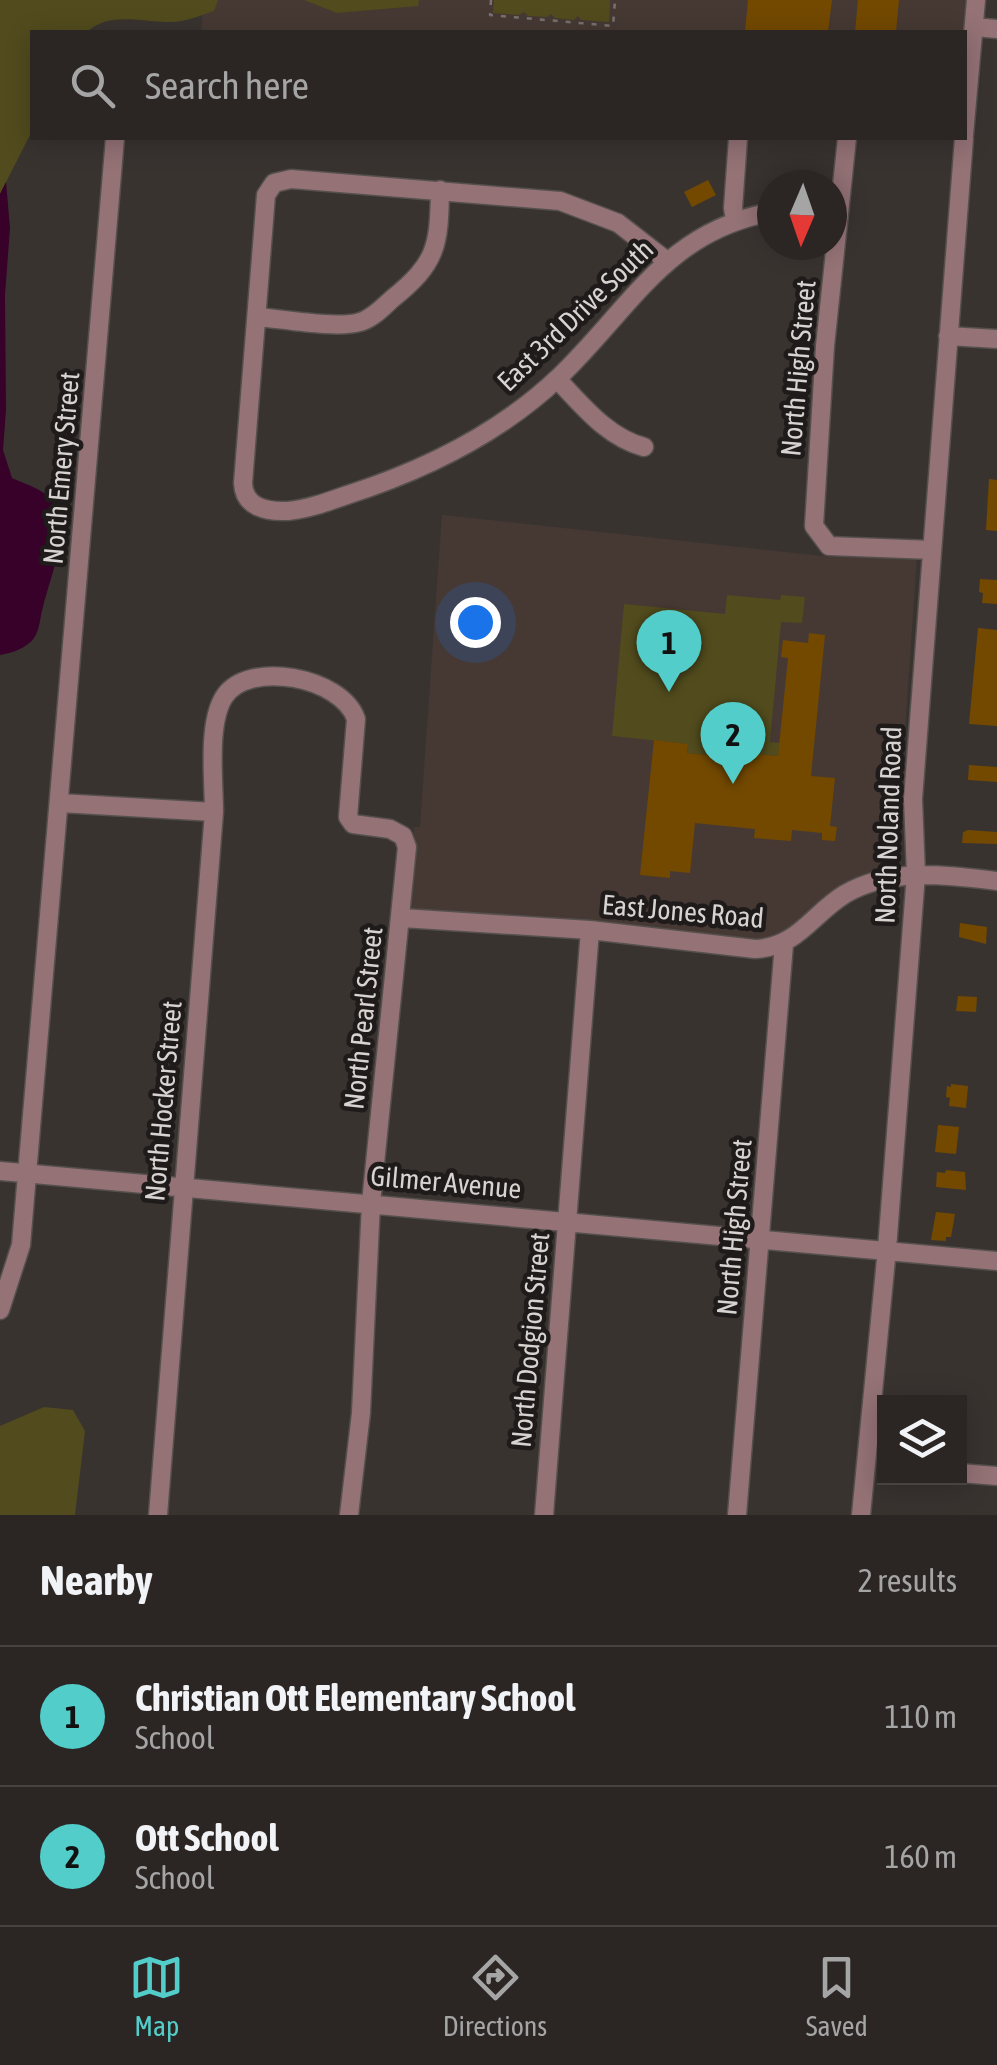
<!DOCTYPE html>
<style>
:root{--surface:#2b2624;--page:#373231;--text:#f1f3f6;--muted:#a6a5a6;--line:#474341;--accent:#53cdca}
body{margin:0;font-family:"Asap Condensed",sans-serif;background:var(--page);color:var(--text)}
.controls{position:absolute;right:30px;bottom:30px;display:grid;overflow:hidden;border-radius:0px;box-shadow:0 5px 25px #0003}
.controls button{width:90px;height:90px;display:grid;place-items:center;padding:0;border:0;border-bottom:2px solid var(--line);background:var(--surface);color:var(--text);font:50px sans-serif}
.compass{position:absolute;left:757px;top:170px;width:90px;height:90px;border-radius:50%;background:var(--surface);box-shadow:0 5px 25px #0003;rotate:182deg}
.you{position:absolute;left:475px;top:622px;width:35px;height:35px;margin:-25px;border:8px solid #fff;border-radius:50%;background:#1a73e8;box-shadow:0 0 0 15px #1a73e833}
.badge{display:grid;place-items:center;width:65px;height:65px;border-radius:50%;background:var(--accent);color:#111;font-size:32px;font-weight:700}
.pin{position:absolute;translate:-50% -82px;filter:drop-shadow(0 2px 5px #0008)}
.pin::after{content:'';position:absolute;top:52px;width:35px;height:30px;background:inherit;clip-path:polygon(0 0,100% 0,50% 100%)}
.list{margin:0;padding:0;list-style:none}
h2{display:flex;justify-content:space-between;align-items:center;height:130px;margin:0;padding:0 40px;font-size:42px}
h2 small{font-size:32px;font-weight:400;color:var(--muted)}
.list li{display:grid;grid-template-columns:65px 1fr auto;gap:30px;align-items:center;box-sizing:border-box;height:140px;padding:0 40px;border-top:2px solid var(--line)}
.list b{display:block;font-size:38px;white-space:nowrap}
.list p{margin:0;font-size:32px;white-space:nowrap;color:var(--muted)}
.list em{font-size:32px;font-style:normal;color:var(--muted)}
.icon{flex:none;width:55px;height:55px;fill:none;stroke:currentColor;stroke-width:2;stroke-linecap:round;stroke-linejoin:round}
.map{position:relative;flex:none;width:997px;height:1515px;overflow:hidden}
.search{position:absolute;background:var(--surface);box-shadow:0 5px 25px #0003;left:30px;right:30px;top:30px;height:110px;display:flex;align-items:center;gap:25px;box-sizing:border-box;padding:0 35px;border-radius:0px;color:var(--muted);font-size:38px}
.sheet{height:410px;background:var(--surface)}
nav{display:flex;justify-content:space-around;align-items:center;box-sizing:border-box;height:140px;border-top:2px solid var(--line);background:var(--surface);font-size:28px;color:var(--muted)}
nav a{display:grid;justify-items:center;gap:5px}
nav .on{color:var(--accent)}
.map>svg:first-child{display:block}
.built{fill:#463934}
.green{fill:#514b1d}
.water{fill:#37012a}
.building{fill:#734900}
.lines{fill:none;stroke-linecap:round;stroke-linejoin:round}
.minor-casing{stroke:#55504d;stroke-width:21}
.path{stroke:#77716f;stroke-width:2.5;stroke-dasharray:5 8;stroke-linecap:butt}
.minor{stroke:#947276;stroke-width:18}
.labels{text-anchor:middle;dominant-baseline:central;stroke-width:9;stroke-linejoin:round;paint-order:stroke}
.street-label{font-size:28px;fill:#d7d3d1;stroke:#1e1b1a}
</style>
<div class="map">
<svg width="997" height="1515" viewBox="0 0 997 1515">
<rect width="100%" height="100%" fill="#393330"/>
<path class="built" d="M204,0H967L964,32H201Z
M442,515L832,557L917,556L896,861L891,868L814,907L781,938L766,944L417,912L408,906L407,895L414,827H420Z"/>
<path class="green" d="M0,0H218L214,11C204,14 193,19 182,21C153,26 112,8 87,32H32V131L0,194Z
M304,0H419L418,6L337,13Z
M494,0H610L609,22L581,20L578,16L574,20L555,18L551,14L547,17L528,16L524,12L519,15L493,13Z
M727,595L780,600L781,595L805,597L802,623L781,622L770,742L780,743L778,756L757,754L756,760L687,753L688,744L612,736L624,604L725,614Z
M44,1407L73,1410L85,1431L75,1515H0V1426Z"/>
<path class="water" d="M6,182L10,228L5,295L6,410L3,450L12,478C25,484 43,489 53,501C73,524 49,581 43,607C40,616 40,630 34,638C27,648 12,653 0,655V194Z"/>
<path class="building" d="M748,0H832L828,32H745Z
M858,0H899L896,32H855Z
M708,180L716,195L692,207L684,192Z
M989,479L997,480V531L986,530Z
M980,579L997,580V604L982,603L983,593L979,592Z
M978,628L997,630V726L969,724Z
M809,633L825,635L811,776L835,778L830,826L837,827L835,841L822,840V833L792,830L791,841L754,838L755,829L695,823L690,873L670,871V878L640,875L654,740L688,744L687,753L756,760V754L778,756L788,658L781,657L783,640L808,643Z
M969,765L997,767V782L968,780Z
M968,830L997,832V844L962,843L963,832Z
M960,923L987,927L986,944L959,937Z
M958,996L977,997L976,1012L956,1011Z
M951,1084L968,1086L966,1108L949,1106L950,1098L946,1097L947,1086L951,1087Z
M938,1125L959,1127L956,1154L935,1152Z
M946,1170L965,1172L966,1190L936,1187L937,1172L945,1173Z
M936,1212L955,1214L951,1237H946V1241L931,1240Z"/>
<g class="lines">
<defs>
<path id="minor" d="M974,27L997,29
M964,135L976,0
M847,138L825,346L814,526L829,546L932,550
M274,183L266,195L243,483C244,507 266,512 288,511C308,509 327,502 347,495C425,470 499,434 559,377C631,308 666,231 772,212
M274,183L291,179L560,201L618,223L667,261
M735,220L733,208L738,138
M258,317C283,319 337,329 360,322C372,319 383,307 392,299C437,263 439,246 440,190
M948,336L997,339
M557,379C583,406 607,437 644,447
M60,803L214,812
M402,918L590,930L755,949C798,947 811,915 845,894C892,867 946,875 997,881
M0,1171L997,1261
M0,1310L21,1245L115,138
M960,1473L997,1476
M158,1515L214,812C214,781 207,724 224,697C248,659 342,677 356,719L348,817L353,824L390,829L403,836L407,847L371,1203L361,1413L349,1515
M544,1515L590,930
M737,1515L784,944
M861,1515L887,1249L916,874L913,799L964,138"/>
</defs>
<use href="#minor" class="minor-casing"/>
<path class="path" d="M491,0L490,15L613,26L615,0"/>
<use href="#minor" class="minor"/>
</g>
<g class="labels">
<g class="street-label">
<text transform="translate(575 315) rotate(-44)">East 3rd Drive South</text>
<text transform="translate(798 368) rotate(-85)">North High Street</text>
<text transform="translate(61 468) rotate(-85)">North Emery Street</text>
<text transform="translate(888 825) rotate(-88)">North Noland Road</text>
<text transform="translate(683 911) rotate(5)">East Jones Road</text>
<text transform="translate(363 1018) rotate(-84)">North Pearl Street</text>
<text transform="translate(163 1101) rotate(-85)">North Hocker Street</text>
<text transform="translate(446 1182) rotate(5)">Gilmer Avenue</text>
<text transform="translate(734 1227) rotate(-85)">North High Street</text>
<text transform="translate(530 1340) rotate(-85)">North Dodgion Street</text>
</g>
</g>
</svg>
<div class="controls">
<button><svg class="icon" aria-label="layers" viewBox="0 0 24 24"><path d="M12 4l9 5-9 5-9-5zM3 14l9 5 9-5"/></svg></button>
</div>
<svg class="compass" viewBox="-18 -18 36 36"><path d="M0-13l5 13h-10z" fill="#e53935"/><path d="M0 13l5-13h-10z" fill="#a6a5a6"/></svg>
<div class="you"></div>
<div class="pin badge" style="left:669px;top:692px">1</div>
<div class="pin badge" style="left:733px;top:784px">2</div>
<div class="search"><svg class="icon" aria-label="search" viewBox="0 0 24 24"><circle cx="10" cy="10" r="6"/><path d="M15 15l6 6"/></svg>Search here</div>
</div>
<section class="sheet">
<h2>Nearby<small>2 results</small></h2>
<ul class="list">
<li><span class="badge">1</span><div><b>Christian Ott Elementary School</b><p>School</p></div><em>110 m</em></li>
<li><span class="badge">2</span><div><b>Ott School</b><p>School</p></div><em>160 m</em></li>
</ul>
</section>
<nav>
<a class="on"><svg class="icon" aria-label="map" viewBox="0 0 24 24"><path d="M3 6l6-2 6 2 6-2v14l-6 2-6-2-6 2zM9 4v14M15 6v14"/></svg>Map</a>
<a><svg class="icon" aria-label="directions" viewBox="0 0 24 24"><path d="M12 3l9 9-9 9-9-9zM9 14v-3h6M13 9l2 2-2 2"/></svg>Directions</a>
<a><svg class="icon" aria-label="saved" viewBox="0 0 24 24"><path d="M7 4h10v16l-5-4-5 4z"/></svg>Saved</a>
</nav>
